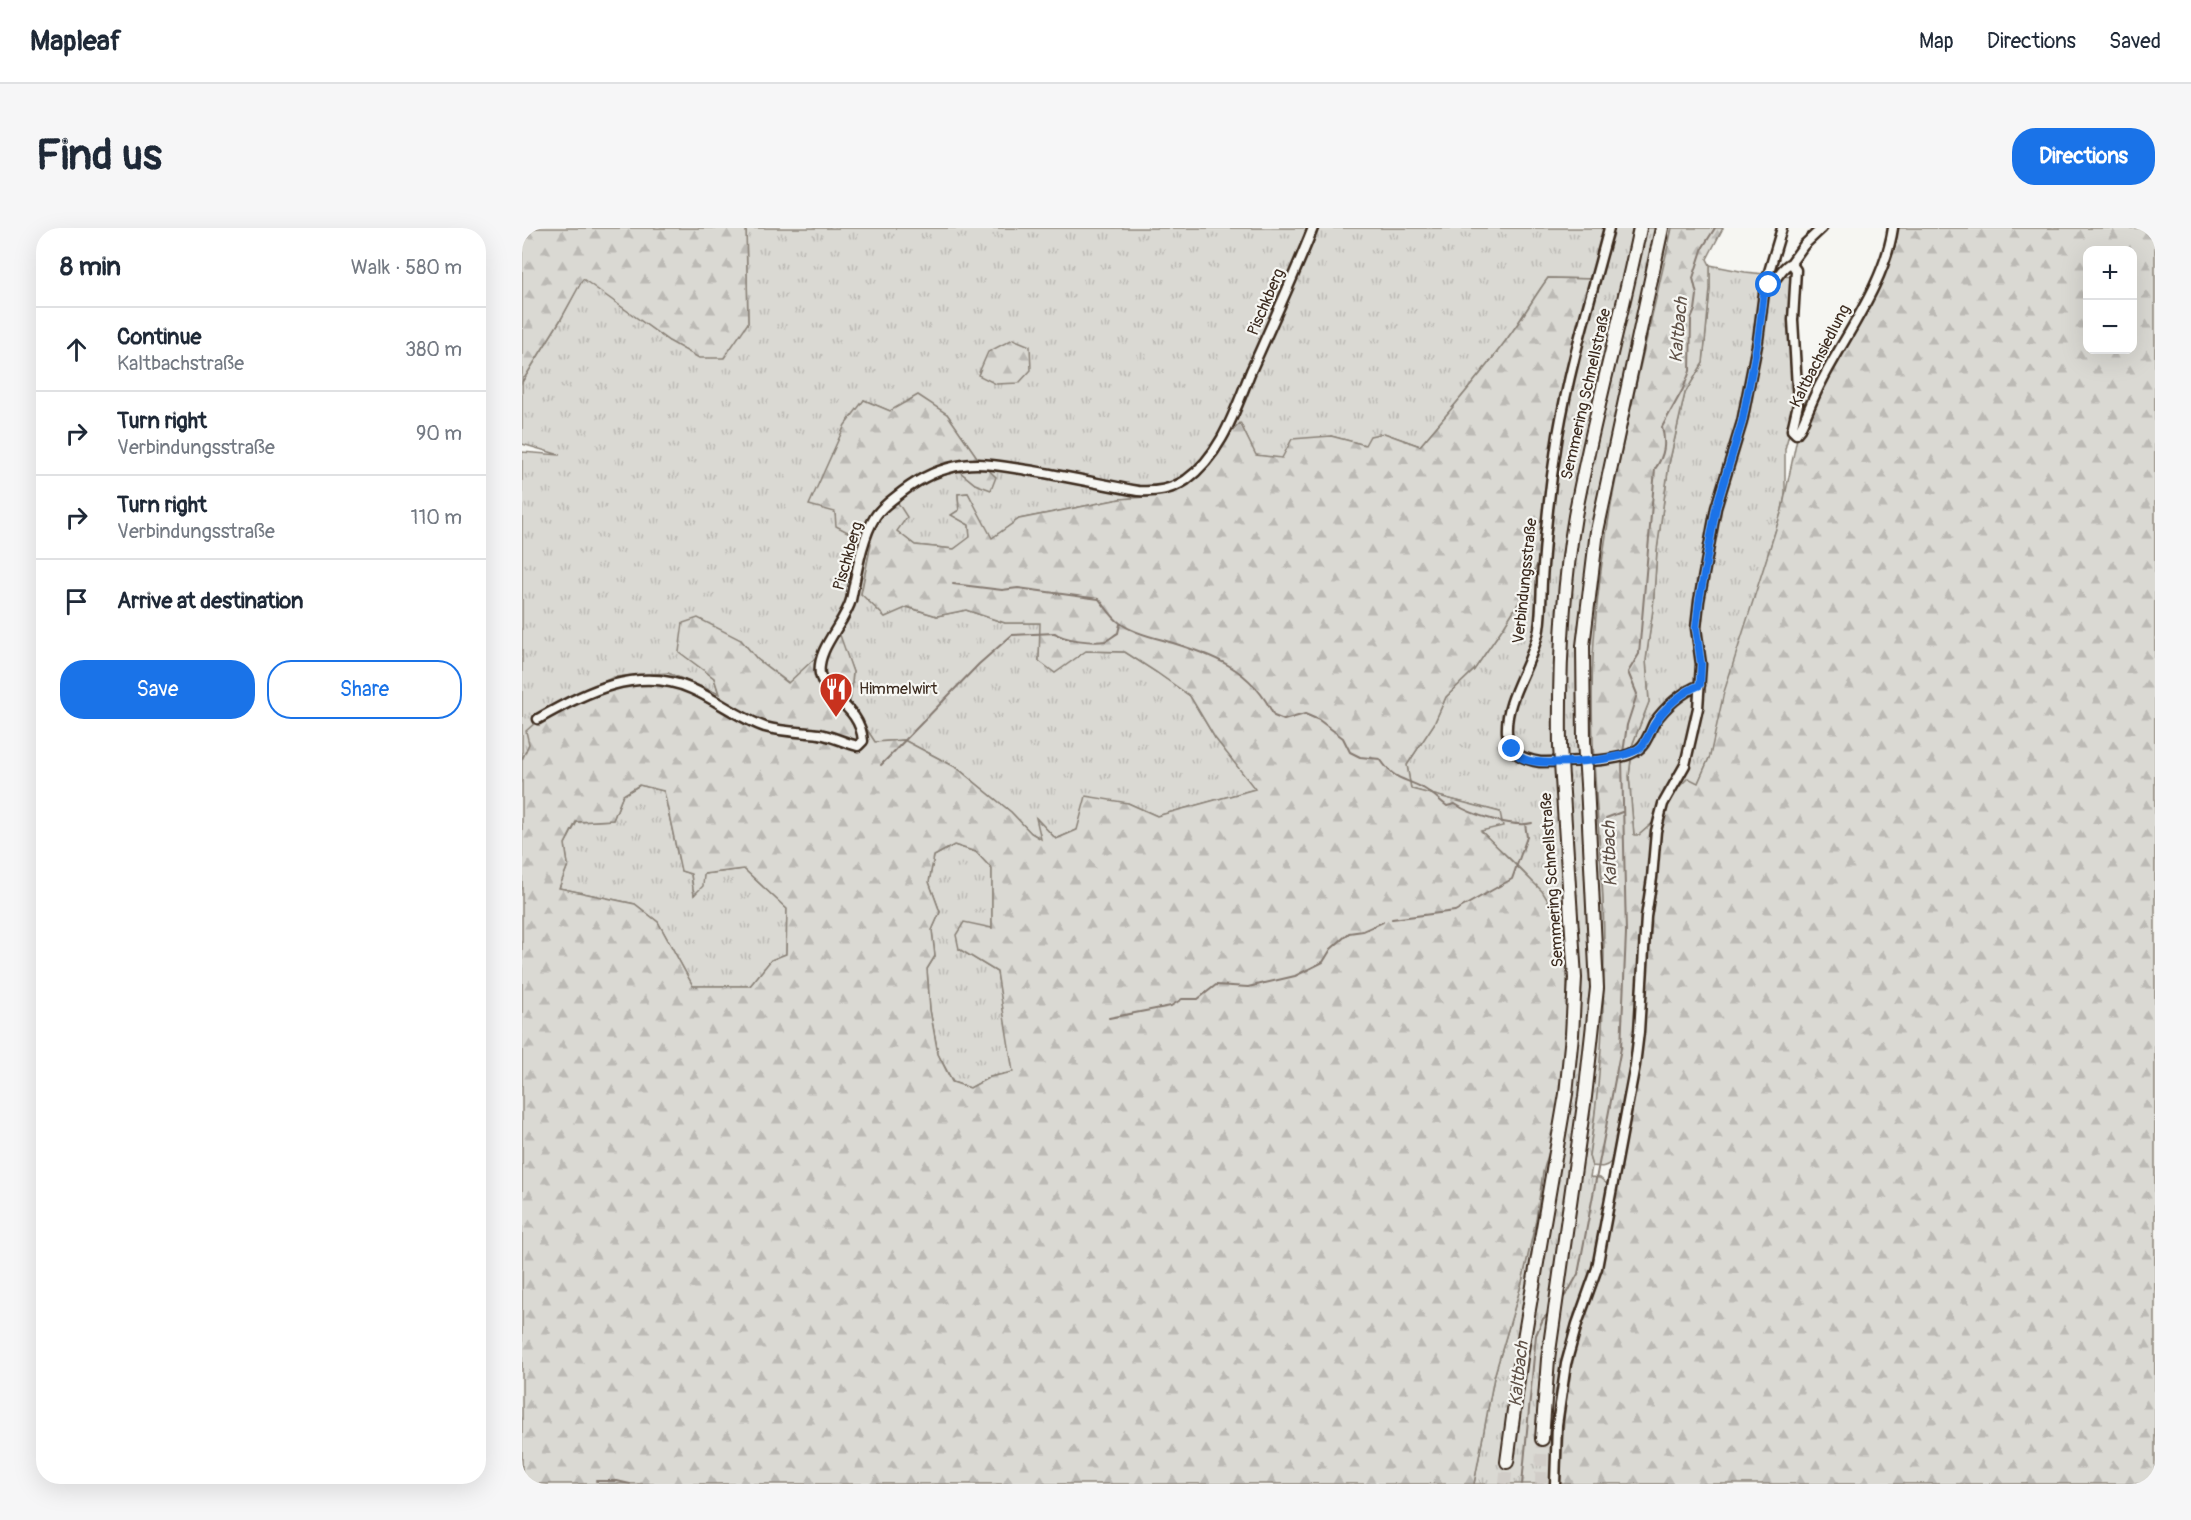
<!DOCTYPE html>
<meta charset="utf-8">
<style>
:root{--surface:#fff;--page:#f6f6f7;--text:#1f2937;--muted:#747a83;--line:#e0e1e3;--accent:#1a73e8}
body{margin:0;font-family:Pangolin,sans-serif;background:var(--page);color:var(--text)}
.controls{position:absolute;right:18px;top:18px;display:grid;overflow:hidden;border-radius:12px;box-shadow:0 6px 24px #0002}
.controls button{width:54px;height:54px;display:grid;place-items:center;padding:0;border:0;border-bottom:2px solid var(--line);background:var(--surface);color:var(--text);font:30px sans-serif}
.stop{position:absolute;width:18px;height:18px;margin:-14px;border:4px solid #1a73e8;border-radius:50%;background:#fff}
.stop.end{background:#1a73e8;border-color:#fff;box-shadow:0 2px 6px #0008}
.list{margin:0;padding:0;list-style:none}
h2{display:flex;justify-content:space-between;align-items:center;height:78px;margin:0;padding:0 24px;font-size:26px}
h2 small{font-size:20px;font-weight:400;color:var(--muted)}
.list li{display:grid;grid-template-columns:39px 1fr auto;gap:18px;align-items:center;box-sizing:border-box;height:84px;padding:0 24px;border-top:2px solid var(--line)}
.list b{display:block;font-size:22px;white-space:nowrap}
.list p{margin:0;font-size:20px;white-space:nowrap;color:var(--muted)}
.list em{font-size:20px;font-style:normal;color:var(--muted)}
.actions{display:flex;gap:12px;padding:18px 24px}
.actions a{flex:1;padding:14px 0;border:2px solid var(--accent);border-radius:24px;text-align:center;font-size:21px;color:var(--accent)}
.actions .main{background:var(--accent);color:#fff}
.icon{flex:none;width:33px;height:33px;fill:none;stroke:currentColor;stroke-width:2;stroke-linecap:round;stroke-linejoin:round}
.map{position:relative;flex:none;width:1633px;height:1256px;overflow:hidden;border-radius:24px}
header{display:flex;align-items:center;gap:36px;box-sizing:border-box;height:84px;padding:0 30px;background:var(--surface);border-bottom:2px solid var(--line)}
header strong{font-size:28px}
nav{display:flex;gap:33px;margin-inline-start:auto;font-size:21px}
.intro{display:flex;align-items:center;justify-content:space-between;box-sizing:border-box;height:144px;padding:0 36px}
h1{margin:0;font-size:42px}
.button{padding:15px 27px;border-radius:24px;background:var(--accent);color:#fff;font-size:21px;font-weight:700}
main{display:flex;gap:36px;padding:0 36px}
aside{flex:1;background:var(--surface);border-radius:24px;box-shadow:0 6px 24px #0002}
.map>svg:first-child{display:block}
.grass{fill:url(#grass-tufts);stroke:#8a8278;stroke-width:1.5}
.forest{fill:url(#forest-firs);stroke:#8a8278;stroke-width:1.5;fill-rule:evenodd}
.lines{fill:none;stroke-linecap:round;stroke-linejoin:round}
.stream{stroke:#857a71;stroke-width:2}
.highway-tunnel{stroke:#d1cdc8;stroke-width:12;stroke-dasharray:12 6;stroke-linecap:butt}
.minor-casing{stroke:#3b2a1e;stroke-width:13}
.highway-casing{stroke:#3b2a1e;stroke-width:16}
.minor{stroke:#f6f6f2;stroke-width:8}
.highway{stroke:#f6f6f2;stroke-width:12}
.highway-bridge-casing{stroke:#3b2a1e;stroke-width:16;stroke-linecap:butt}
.highway-bridge{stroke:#f6f6f2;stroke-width:12}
.route{stroke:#1a73e8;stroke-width:8}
.labels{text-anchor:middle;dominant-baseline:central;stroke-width:4.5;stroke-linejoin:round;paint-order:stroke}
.street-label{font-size:16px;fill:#3b2a1e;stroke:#f6f6f2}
.poi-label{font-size:16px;fill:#3b2a1e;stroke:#f6f6f2;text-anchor:start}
.water-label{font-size:18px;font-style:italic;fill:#605248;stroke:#f6f6f2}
</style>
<header>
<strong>Mapleaf</strong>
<nav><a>Map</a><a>Directions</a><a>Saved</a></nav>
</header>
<div class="intro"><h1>Find us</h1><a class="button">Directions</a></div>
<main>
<aside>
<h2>8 min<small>Walk · 580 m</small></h2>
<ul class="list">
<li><svg class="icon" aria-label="ahead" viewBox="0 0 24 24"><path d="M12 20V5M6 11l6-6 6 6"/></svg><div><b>Continue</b><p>Kaltbachstraße</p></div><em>380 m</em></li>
<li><svg class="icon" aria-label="right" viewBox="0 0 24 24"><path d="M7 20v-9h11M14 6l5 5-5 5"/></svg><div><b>Turn right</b><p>Verbindungsstraße</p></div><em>90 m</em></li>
<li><svg class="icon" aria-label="right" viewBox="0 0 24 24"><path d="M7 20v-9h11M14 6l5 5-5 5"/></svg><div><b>Turn right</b><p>Verbindungsstraße</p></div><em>110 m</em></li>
<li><svg class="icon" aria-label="arrive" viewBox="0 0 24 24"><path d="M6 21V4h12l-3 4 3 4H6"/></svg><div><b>Arrive at destination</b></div></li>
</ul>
<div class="actions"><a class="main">Save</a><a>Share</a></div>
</aside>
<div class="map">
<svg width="1633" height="1256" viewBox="0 0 1633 1256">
<defs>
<pattern id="grass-tufts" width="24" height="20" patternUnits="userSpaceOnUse" patternTransform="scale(1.5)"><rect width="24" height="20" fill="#dad9d3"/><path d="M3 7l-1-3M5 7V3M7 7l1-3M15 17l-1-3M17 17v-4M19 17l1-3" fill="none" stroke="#bcbab5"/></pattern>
<pattern id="forest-firs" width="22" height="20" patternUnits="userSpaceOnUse" patternTransform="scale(1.5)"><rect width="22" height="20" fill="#dad9d3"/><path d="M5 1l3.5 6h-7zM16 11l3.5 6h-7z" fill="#bcbab5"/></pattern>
</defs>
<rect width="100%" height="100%" fill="#f6f6f2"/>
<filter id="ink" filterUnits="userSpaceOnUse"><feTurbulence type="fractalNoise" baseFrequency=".0167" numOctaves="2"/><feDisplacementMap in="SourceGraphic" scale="12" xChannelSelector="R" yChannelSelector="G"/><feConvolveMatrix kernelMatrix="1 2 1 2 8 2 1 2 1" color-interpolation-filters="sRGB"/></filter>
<g filter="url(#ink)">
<path class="grass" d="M224,0H1150L1077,355L1071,432L1072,516L1081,672L1083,761L1080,833L1067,928L1070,938L1068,949L1078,950L1085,956L1086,968L1070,1050L1055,1089L1030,1256H952L972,1149L1000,1054L1014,992L1021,944L1043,712C1035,667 989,634 959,603L978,584L889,561L885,537L912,496L924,469L952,442L982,398L1000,369L1019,328L1037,215L1054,129L1076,51L1026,50C1011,70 1000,91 985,111C958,148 928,183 898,218L862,205L843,217L809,208L760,231L733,227L719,196L665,254L636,268L598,271L497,291L469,311L446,265L436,266L437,282L430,287L447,297L448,310L432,321L393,317L375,304L376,275L398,254L437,243L453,256L469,261L459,235L425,186L368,183L342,172L313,284L315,298L349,316L339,366L415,388L444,382L483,395H519L517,433L564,423L603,424L634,444L668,468L693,510L734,561L635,588L606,575L555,602L534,611L515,591L520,611L509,605L489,584L435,540L382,512L353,514L328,475L331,444L317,408L267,455L235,431L219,412L158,424L192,450L197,466L146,445L7,516L0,532V224L38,227L0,216V154L39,91L61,50L147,113L226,95Z
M1188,37L1223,44L1271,49L1273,183L1263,221V267L1260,282L1223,401L1188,528L1176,555L1117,607L1112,608L1107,548L1111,515L1127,474L1124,432L1131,381L1135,322L1147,236L1163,165L1181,135L1188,61Z
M118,557L142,563L159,643L169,646L172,667L180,658L182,646L222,641L265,681L264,726L249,732L228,758H171L136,694L113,676L37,660L46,637L43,616L55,594L91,592L101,567Z
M432,617L454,624L470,641V700L437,721L475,744L492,844L468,849L448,860L431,854L416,826L408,782L405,741L413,728L410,702L418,684L407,654L412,628Z"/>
<path class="forest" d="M0,0H224L226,95L202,130H177L147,113L61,51L39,91L0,154Z
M1150,0H1201L1185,31L1188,37V61L1181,135L1163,165L1147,236L1135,322L1131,381L1124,432L1127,474L1111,515L1107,548L1112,607H1117L1133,593L1112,817L1104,866L1089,934C1083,940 1079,939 1070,938L1067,928C1081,842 1084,757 1081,670C1077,590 1067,510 1071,430C1078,284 1119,142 1150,0Z
M1374,0H1633V1256H1038L1044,1157L1052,1118L1076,1053L1110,873L1123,721L1140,588L1149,567L1166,550L1176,555L1188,528L1202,464L1260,282L1275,210L1294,176L1330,101ZM1566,22H1610V122H1566Z
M1026,50L1070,51L1053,116L1019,328L1000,369L982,398L952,442L924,469L912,496L885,537L889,561L978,584L981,598L959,603L1020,663L1040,696L1045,746V799L1033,903L1021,944L1014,992L1000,1054L972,1149L952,1256H0V532L7,516L4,503L38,473L92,449L146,445L197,466L192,450L157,424L161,395L176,390L219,412L235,431L266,455L318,407L331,444L328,475L353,514L382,512L435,540L489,584L509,605L519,611L514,590L534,611L555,602L564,568L606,575L635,588L733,561L693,510L668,468L634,444L603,424L564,423L533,445L517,433L518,395H483L444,382L415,388L386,379L363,389L339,366L349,316L314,298L313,284L287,277L323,197L342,172L368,183L396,167L425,186L459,235L474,249L469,262L453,256L437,243L398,254L376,275L385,289L375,303L393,317L432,321L448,309L447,297L429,287L437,282L436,266L446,265L470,310L497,291L598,271L636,268L665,254L718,195L734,227L760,230L770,211L809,208L843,217L848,208L862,205L898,218C928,183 958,148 985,111C1000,91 1012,69 1026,50ZM117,557L142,563L159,643L169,646L172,667L181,658L182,646L222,641L265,681L264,726L249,732L228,758H171L136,694L113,676L37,660L46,637L43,616L54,594L91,592L101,567ZM432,617L454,624L470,641V700L442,694L434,707L437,721L475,744L491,844L468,849L448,860L430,854L416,826L408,782L405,741L413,728L410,702L418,684L407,654L412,628Z
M491,111L508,118L509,142L497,155L474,156L456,147L466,124Z"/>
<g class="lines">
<path class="stream" d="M431,356L480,362L496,360L577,371C583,378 590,390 598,395C608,403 629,409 641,412C689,426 730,440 752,488L762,492L783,486L797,492L821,510L828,524L838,529L858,531C873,553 880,549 901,560C910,565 917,572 925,578L933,576C949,587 992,600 1010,595
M1101,525L1105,497L1115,466L1106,444L1117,426L1133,241C1143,227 1144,215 1140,199L1161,161L1168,143L1169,91L1173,82L1175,67L1171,50L1181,19L1193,0
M359,537L457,436L490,407L533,405C540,412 572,415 583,413C587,412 592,407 596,405L598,396
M1084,590L1100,584
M870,691L933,683L990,651L1005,609L1003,596
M587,790L649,778L660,771H676L694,757L726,759L773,748L801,734L809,721L827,705L841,703L861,694
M1040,1071L1046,1064L1056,1046L1099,820L1104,705L1100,531
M74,1253H95L108,1256
M1000,1256L1014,1107L1021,1091L1028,1084"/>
<path class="highway-tunnel" d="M983,1256L985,1234
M1019,1256L1020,1211"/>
<defs>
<path id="minor" d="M1087,0C1069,69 1048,137 1036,207C1029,250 1024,294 1021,338C1019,359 1020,380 1017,401C1011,436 983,470 985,504C986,525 1000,531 1018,534C1043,533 1101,536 1118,520C1125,514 1128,503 1132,495C1143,479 1160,464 1178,457
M1269,35L1282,17L1300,0
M1243,57C1255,56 1258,39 1269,35L1274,42L1271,92L1276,176L1270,202L1274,206L1278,201C1286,184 1292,167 1301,151C1326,103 1363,54 1371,0
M16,491C63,464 116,437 170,461C195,472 217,490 243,499C260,504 280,504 297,506C310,508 323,515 336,518L341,513C338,477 303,470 298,446C294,421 323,395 329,372C334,348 340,309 353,289C359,279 371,271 380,264C397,251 419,240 441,237C462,234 484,239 505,242C542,248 579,256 616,263C634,264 649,262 664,252C700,226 713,182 729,143C750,96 772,48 791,0
M1033,1256L1035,1197L1044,1136L1055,1096L1075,1040L1113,837L1117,804L1124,689L1130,650L1134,603L1141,576L1163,537L1176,480L1179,436L1174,400L1177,373L1194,280L1220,194L1236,112L1243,57L1260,0"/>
<path id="highway" d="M1062,513L1061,418L1075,303L1140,0
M1038,518C1037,442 1040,364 1053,288C1071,191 1098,96 1118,0
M1020,1211L1026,1131L1063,869L1075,760L1065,556
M985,1234L1000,1122L1044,866L1050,807L1053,750L1040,550"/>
</defs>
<use href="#minor" class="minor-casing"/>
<use href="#highway" class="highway-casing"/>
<use href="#minor" class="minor"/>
<use href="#highway" class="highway"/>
<defs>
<path id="highway-bridge" d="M1062,513L1065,556
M1038,518L1040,550"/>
</defs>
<use href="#highway-bridge" class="highway-bridge-casing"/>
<use href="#highway-bridge" class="highway-bridge"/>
</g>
</g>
<g class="lines" filter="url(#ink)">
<path class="route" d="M990,521C994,527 999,530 1005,532C1024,538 1104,533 1119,519C1125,513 1128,502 1133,495C1143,479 1160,464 1178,457L1179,436L1174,400L1177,374L1194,280L1220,194L1236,112L1243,57H1247"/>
</g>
<defs>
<symbol id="restaurant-pin" viewBox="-11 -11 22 30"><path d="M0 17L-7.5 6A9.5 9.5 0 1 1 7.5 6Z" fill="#c8321e" stroke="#f6f6f2"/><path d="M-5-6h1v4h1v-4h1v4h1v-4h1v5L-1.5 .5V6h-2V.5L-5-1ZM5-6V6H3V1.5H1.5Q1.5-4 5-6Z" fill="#fff"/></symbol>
</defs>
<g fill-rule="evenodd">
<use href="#restaurant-pin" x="295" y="442" width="38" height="52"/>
</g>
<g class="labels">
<g class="street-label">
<text transform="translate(744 74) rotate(-67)">Pischkberg</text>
<text transform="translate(1298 128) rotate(-63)">Kaltbachsiedlung</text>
<text transform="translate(1064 166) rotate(-77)">Semmering Schnellstraße</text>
<text transform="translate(326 328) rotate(-74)">Pischkberg</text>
<text transform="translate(1003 353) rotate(-84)">Verbindungsstraße</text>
<text transform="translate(1030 652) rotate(-94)">Semmering Schnellstraße</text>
</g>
<g class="poi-label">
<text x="337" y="461">Himmelwirt</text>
</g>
<g class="water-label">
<text transform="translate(1157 102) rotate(-85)">Kaltbach</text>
<text transform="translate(1088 626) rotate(-92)">Kaltbach</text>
<text transform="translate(997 1146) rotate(-84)">Kaltbach</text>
</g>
</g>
</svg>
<div class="controls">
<button>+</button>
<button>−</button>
</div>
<div class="stop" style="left:1247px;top:57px"></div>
<div class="stop end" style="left:990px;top:521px"></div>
</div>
</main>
